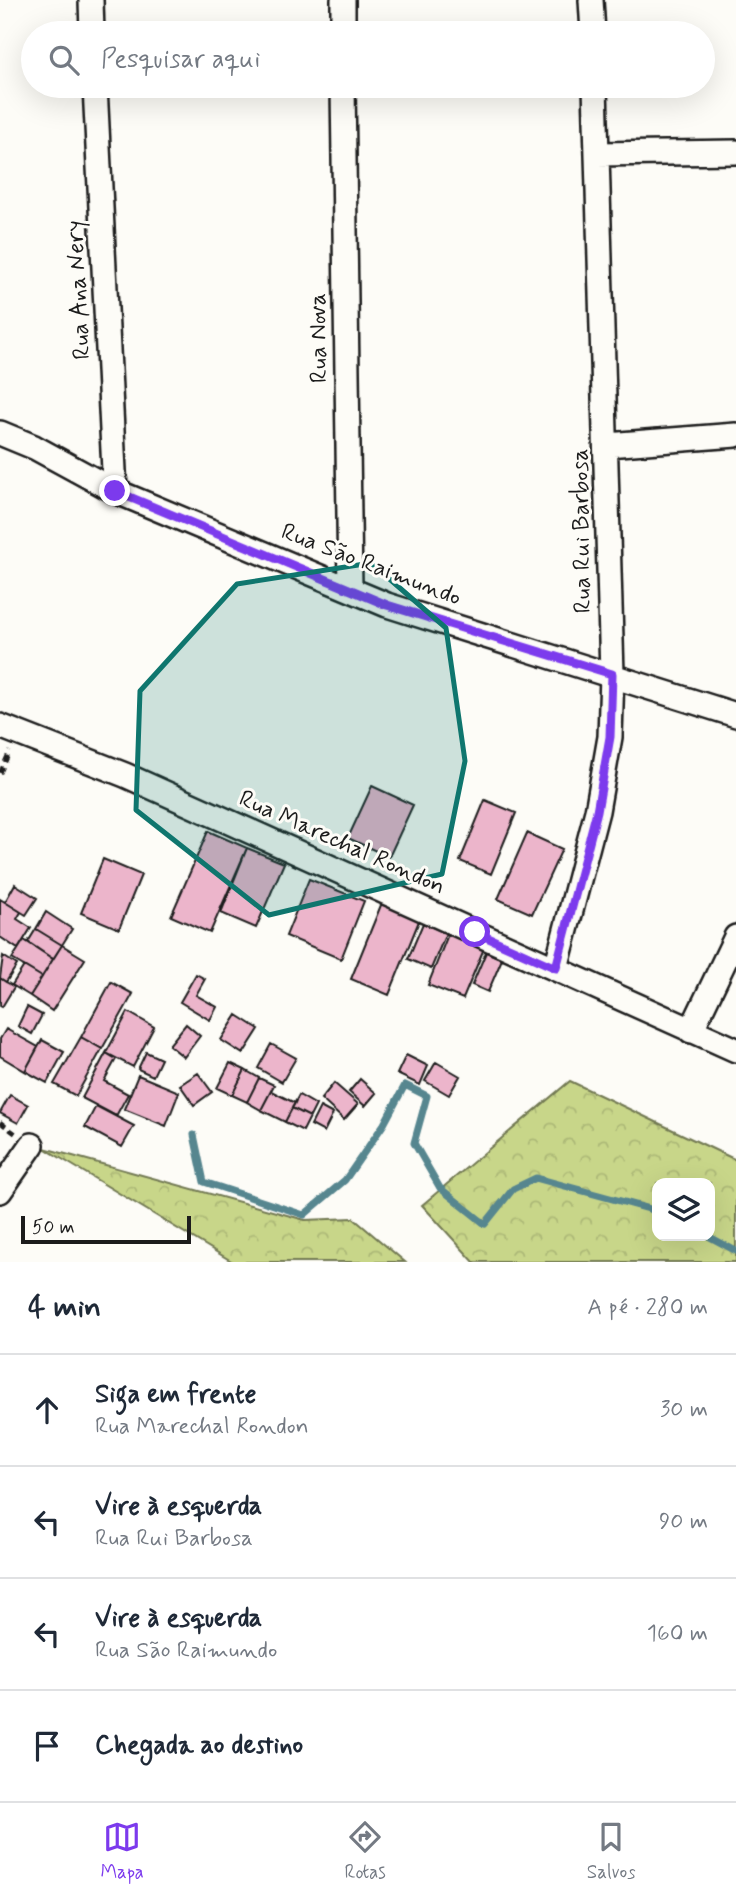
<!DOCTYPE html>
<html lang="pt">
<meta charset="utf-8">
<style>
:root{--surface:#fff;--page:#f2f2f3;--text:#1f2937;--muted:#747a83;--line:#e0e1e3;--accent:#7c3aed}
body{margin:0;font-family:Mynerve,sans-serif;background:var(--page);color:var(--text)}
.controls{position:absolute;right:21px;bottom:21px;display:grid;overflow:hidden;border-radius:14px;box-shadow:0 7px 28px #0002}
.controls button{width:63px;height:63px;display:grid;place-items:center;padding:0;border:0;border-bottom:2px solid var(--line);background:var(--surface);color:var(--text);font:35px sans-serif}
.scale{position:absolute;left:21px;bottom:18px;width:170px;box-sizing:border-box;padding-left:7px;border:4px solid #1c1c1c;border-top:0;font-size:19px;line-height:24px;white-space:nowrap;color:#1c1c1c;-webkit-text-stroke:5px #fdfcf7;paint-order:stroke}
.stop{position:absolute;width:21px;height:21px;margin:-16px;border:5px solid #7c3aed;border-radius:50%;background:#fff}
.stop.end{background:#7c3aed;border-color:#fff;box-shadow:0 2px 7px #0008}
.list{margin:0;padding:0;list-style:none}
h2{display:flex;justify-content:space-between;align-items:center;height:91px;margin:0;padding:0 28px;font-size:30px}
h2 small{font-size:23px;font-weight:400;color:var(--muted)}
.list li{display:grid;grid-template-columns:46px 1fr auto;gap:21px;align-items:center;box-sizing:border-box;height:112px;padding:0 28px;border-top:2px solid var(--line)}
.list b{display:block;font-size:26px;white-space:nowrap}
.list p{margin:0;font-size:23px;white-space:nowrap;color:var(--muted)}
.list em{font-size:23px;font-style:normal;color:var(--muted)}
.icon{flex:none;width:38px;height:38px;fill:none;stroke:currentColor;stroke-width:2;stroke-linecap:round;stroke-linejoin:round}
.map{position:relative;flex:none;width:736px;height:1262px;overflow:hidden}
.search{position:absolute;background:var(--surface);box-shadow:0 7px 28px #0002;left:21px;right:21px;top:21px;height:77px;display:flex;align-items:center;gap:18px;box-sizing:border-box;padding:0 24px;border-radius:38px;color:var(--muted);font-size:26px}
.sheet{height:539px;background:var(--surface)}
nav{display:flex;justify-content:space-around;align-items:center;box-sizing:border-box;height:98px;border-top:2px solid var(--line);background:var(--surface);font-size:19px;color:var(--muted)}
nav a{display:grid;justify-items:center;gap:4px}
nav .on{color:var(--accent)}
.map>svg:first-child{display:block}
.forest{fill:url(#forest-crowns);stroke:#727952;stroke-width:2;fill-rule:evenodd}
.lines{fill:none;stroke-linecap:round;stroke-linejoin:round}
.stream{stroke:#57868f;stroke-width:7}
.building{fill:#ecb5cb;stroke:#1c1c1c;stroke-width:2}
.minor-casing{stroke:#1c1c1c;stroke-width:28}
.path{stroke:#1c1c1c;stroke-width:4.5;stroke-dasharray:7 5;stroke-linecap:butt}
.minor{stroke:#fdfcf7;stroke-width:23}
.route{stroke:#7c3aed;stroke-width:9}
.marked{fill:#0f766e;fill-opacity:0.2;stroke:#0f766e;stroke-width:5;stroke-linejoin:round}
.labels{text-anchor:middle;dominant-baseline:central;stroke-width:6;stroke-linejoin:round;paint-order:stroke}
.street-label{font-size:24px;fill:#1c1c1c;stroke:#fdfcf7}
</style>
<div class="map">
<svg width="736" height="1262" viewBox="0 0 736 1262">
<defs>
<pattern id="forest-crowns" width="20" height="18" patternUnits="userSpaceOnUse" patternTransform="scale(1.75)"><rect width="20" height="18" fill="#c8d689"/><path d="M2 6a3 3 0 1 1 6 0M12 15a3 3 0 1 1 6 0" fill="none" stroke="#abb776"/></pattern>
</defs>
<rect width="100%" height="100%" fill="#fdfcf7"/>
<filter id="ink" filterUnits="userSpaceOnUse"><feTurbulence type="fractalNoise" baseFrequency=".0143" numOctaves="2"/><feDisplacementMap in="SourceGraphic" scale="14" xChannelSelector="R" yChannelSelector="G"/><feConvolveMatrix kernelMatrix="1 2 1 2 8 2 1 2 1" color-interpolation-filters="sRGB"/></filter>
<g filter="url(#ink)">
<path class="forest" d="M570,1081L736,1160V1262H474L422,1205ZM657,1183H710V1236H657Z
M44,1148L305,1220L353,1218L405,1262H233Z"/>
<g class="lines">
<path class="stream" d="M194,1135L204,1182L304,1215L345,1180L384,1124L405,1085L427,1096L414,1143L440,1188L485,1224L513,1189L536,1178L657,1211
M708,1236L736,1251"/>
</g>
<path class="building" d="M372,786L413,805L389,857L348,838Z
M485,800L516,813L491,874L460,861Z
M208,831L247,848L210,933L171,916Z
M527,833L562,849L532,914L498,899Z
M247,848L284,863L256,928L221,913Z
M103,859L141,875L119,929L81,913Z
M309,879L364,901L341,959L286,936Z
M15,884L37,898L26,915L5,902Z
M0,899L21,912L17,919L31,928L18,949L0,937Z
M383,900L421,916L389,995L351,979Z
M46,912L72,929L62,945L36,929Z
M423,923L446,933L431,969L408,959Z
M36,929L62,945L53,959L28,942Z
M449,932L485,946L463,999L428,985Z
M24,940L53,959L42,977L12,959Z
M62,945L85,959L52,1011L30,996Z
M486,952L502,959L488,992L472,985Z
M3,956L17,965L6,982L0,978Z
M24,966L42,977L30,996L12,985Z
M196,974L205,979L196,995L217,1007L210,1020L180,1002Z
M0,978L14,987L2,1007L0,1006Z
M111,982L133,994L102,1049L81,1037Z
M27,1007L42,1015L32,1034L18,1026Z
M128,1012L154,1027L133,1067L106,1053Z
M237,1015L259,1029L243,1054L221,1040Z
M186,1024L200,1036L184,1057L169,1045Z
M6,1029L38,1047L25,1071L0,1056V1039Z
M81,1037L102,1049L76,1096L54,1084Z
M42,1040L64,1052L47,1083L25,1071Z
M271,1044L296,1058L282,1082L258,1068Z
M146,1052L161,1059L153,1076L138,1069Z
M106,1053L116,1059L104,1081L128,1094L116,1116L82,1098Z
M406,1055L428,1066L420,1085L397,1074Z
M436,1062L460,1076L449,1095L425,1081Z
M230,1063L245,1070L232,1095L217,1088Z
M245,1070L259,1078L247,1102L232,1095Z
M198,1073L212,1092L194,1105L180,1085Z
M138,1075L179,1092L166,1126L124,1109Z
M259,1078L274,1085L261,1110L247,1102Z
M360,1079L376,1093L365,1106L349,1092Z
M334,1083L358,1104L344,1120L321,1099Z
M271,1091L295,1103L285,1122L261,1110Z
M10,1095L28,1105L18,1123L0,1113Z
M299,1095L316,1105L310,1117L292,1108Z
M96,1106L134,1126L122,1147L85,1127Z
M320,1107L333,1114L324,1132L311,1125Z
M292,1108L310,1117L303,1131L285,1122Z"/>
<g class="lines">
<defs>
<path id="minor" d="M91,0L92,33
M343,0V33
M591,0L593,33
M95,86L115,491
M343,86L350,589
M597,154L736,152
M0,433L34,447L115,491L387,605L736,715
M607,445L736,435
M0,726L125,775L736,1050
M556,968L597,811L610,737L612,674L595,86
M691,1031L736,937
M0,1191L32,1145"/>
</defs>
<use href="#minor" class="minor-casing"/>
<path class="path" d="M0,773L10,751
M0,1122L16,1134"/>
<use href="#minor" class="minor"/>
</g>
</g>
<g class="lines" filter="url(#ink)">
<path class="route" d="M115,491L387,605L612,674L610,737L597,811L556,968L475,932"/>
</g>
<path class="marked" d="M371,563L446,628L465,761L442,874L269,915L136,810L140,691L237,584Z"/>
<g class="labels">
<g class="street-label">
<text transform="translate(79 290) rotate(-93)">Rua Ana Nery</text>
<text transform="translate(319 338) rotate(-91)">Rua Nova</text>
<text transform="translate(582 531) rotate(-91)">Rua Rui Barbosa</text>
<text transform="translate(371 565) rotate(21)">Rua São Raimundo</text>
<text transform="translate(342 843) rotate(24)">Rua Marechal Rondon</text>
</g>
</g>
</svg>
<div class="controls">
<button><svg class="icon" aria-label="layers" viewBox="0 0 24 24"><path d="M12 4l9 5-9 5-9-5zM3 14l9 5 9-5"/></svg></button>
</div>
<div class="scale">50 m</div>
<div class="stop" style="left:475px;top:932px"></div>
<div class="stop end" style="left:115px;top:491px"></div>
<div class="search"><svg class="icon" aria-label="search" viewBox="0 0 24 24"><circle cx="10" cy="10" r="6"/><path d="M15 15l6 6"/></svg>Pesquisar aqui</div>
</div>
<section class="sheet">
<h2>4 min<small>A pé · 280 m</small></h2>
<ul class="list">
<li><svg class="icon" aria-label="ahead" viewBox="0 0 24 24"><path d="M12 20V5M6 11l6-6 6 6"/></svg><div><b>Siga em frente</b><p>Rua Marechal Rondon</p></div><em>30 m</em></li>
<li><svg class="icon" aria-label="left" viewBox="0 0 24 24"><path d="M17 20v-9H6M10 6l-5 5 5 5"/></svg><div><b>Vire à esquerda</b><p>Rua Rui Barbosa</p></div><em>90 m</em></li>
<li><svg class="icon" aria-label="left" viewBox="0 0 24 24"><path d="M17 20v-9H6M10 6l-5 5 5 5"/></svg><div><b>Vire à esquerda</b><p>Rua São Raimundo</p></div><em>160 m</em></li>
<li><svg class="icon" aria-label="arrive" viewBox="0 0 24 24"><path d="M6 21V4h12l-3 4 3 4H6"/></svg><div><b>Chegada ao destino</b></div></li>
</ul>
</section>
<nav>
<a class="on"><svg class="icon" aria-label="map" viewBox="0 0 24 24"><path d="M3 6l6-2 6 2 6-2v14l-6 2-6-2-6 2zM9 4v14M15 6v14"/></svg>Mapa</a>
<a><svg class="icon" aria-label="directions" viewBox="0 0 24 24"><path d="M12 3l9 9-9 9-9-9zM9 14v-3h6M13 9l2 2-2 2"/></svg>Rotas</a>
<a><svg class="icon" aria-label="saved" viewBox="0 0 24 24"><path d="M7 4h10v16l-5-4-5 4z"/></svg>Salvos</a>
</nav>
